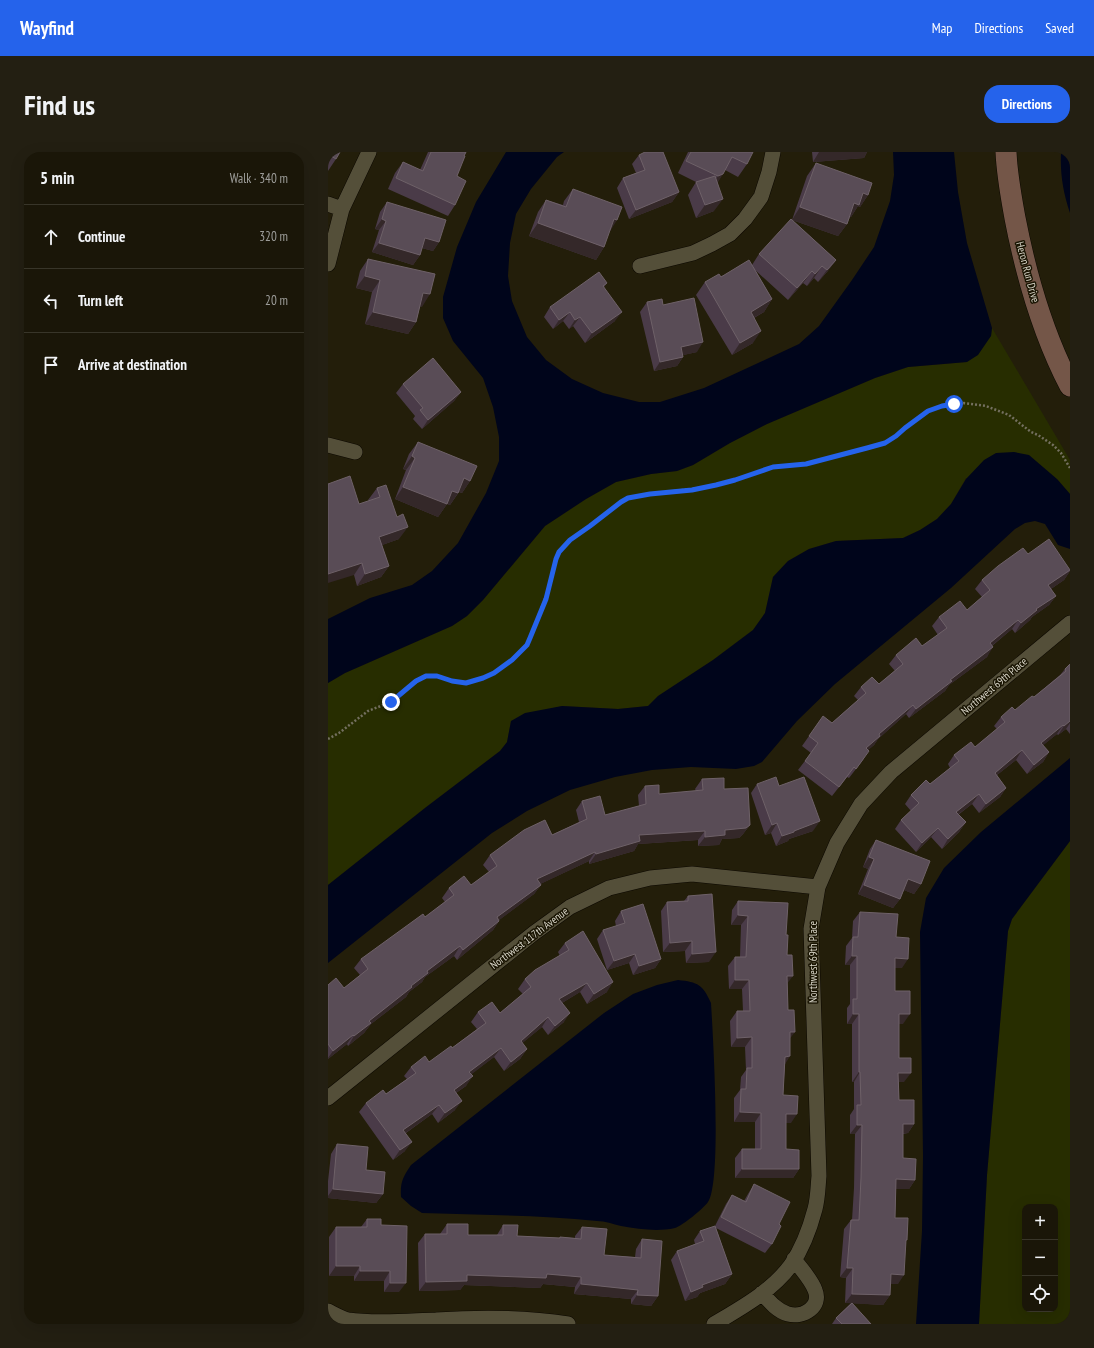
<!DOCTYPE html>
<meta charset="utf-8">
<style>
:root{--surface:#1a1608;--page:#231f12;--text:#f1f3f6;--muted:#9f9f9c;--line:#383529;--accent:#2563eb}
body{margin:0;font-family:"PT Sans Narrow",sans-serif;background:var(--page);color:var(--text)}
.controls{position:absolute;right:12px;bottom:12px;display:grid;overflow:hidden;border-radius:8px;box-shadow:0 4px 16px #0002}
.controls button{width:36px;height:36px;display:grid;place-items:center;padding:0;border:0;border-bottom:1px solid var(--line);background:var(--surface);color:var(--text);font:20px sans-serif}
.stop{position:absolute;width:12px;height:12px;margin:-9px;border:3px solid #2563eb;border-radius:50%;background:#fff}
.stop.end{background:#2563eb;border-color:#fff;box-shadow:0 1px 4px #0008}
.list{margin:0;padding:0;list-style:none}
h2{display:flex;justify-content:space-between;align-items:center;height:52px;margin:0;padding:0 16px;font-size:17px}
h2 small{font-size:13px;font-weight:400;color:var(--muted)}
.list li{display:grid;grid-template-columns:26px 1fr auto;gap:12px;align-items:center;box-sizing:border-box;height:64px;padding:0 16px;border-top:1px solid var(--line)}
.list b{display:block;font-size:15px;white-space:nowrap}
.list em{font-size:13px;font-style:normal;color:var(--muted)}
.icon{flex:none;width:22px;height:22px;fill:none;stroke:currentColor;stroke-width:2;stroke-linecap:round;stroke-linejoin:round}
.map{position:relative;flex:none;width:742px;height:1172px;overflow:hidden;border-radius:16px}
header{display:flex;align-items:center;gap:24px;box-sizing:border-box;height:56px;padding:0 20px;background:var(--accent);color:#fff}
header strong{font-size:19px}
nav{display:flex;gap:22px;margin-inline-start:auto;font-size:14px}
.intro{display:flex;align-items:center;justify-content:space-between;box-sizing:border-box;height:96px;padding:0 24px}
h1{margin:0;font-size:28px}
.button{padding:10px 18px;border-radius:16px;background:var(--accent);color:#fff;font-size:14px;font-weight:700}
main{display:flex;gap:24px;padding:0 24px}
aside{flex:1;background:var(--surface);border-radius:16px;box-shadow:0 4px 16px #0002}
.map>svg:first-child{display:block}
.green{fill:#272d00;fill-rule:evenodd}
.water{fill:#00051b}
.lines{fill:none;stroke-linecap:round;stroke-linejoin:round}
.street-casing{stroke:#0c0800;stroke-width:16}
.secondary-casing{stroke:#0c0800;stroke-width:22}
.path{stroke:#74705f;stroke-width:2.5;stroke-dasharray:2 2;stroke-linecap:butt}
.street{stroke:#544f39;stroke-width:15}
.secondary{stroke:#745648;stroke-width:21}
.wall{fill:#4a3b48}
.shaded-wall{fill:#342829}
.building{fill:#594c56;stroke:#6e6168}
.route{stroke:#2563eb;stroke-width:5}
.labels{text-anchor:middle;dominant-baseline:central;stroke-width:3;stroke-linejoin:round;paint-order:stroke}
.street-label{font-size:11px;fill:#dad7ca;stroke:#1a1503}
</style>
<header>
<strong>Wayfind</strong>
<nav><a>Map</a><a>Directions</a><a>Saved</a></nav>
</header>
<div class="intro"><h1>Find us</h1><a class="button">Directions</a></div>
<main>
<aside>
<h2>5 min<small>Walk · 340 m</small></h2>
<ul class="list">
<li><svg class="icon" aria-label="ahead" viewBox="0 0 24 24"><path d="M12 20V5M6 11l6-6 6 6"/></svg><div><b>Continue</b></div><em>320 m</em></li>
<li><svg class="icon" aria-label="left" viewBox="0 0 24 24"><path d="M17 20v-9H6M10 6l-5 5 5 5"/></svg><div><b>Turn left</b></div><em>20 m</em></li>
<li><svg class="icon" aria-label="arrive" viewBox="0 0 24 24"><path d="M6 21V4h12l-3 4 3 4H6"/></svg><div><b>Arrive at destination</b></div></li>
</ul>
</aside>
<div class="map">
<svg width="742" height="1172" viewBox="0 0 742 1172">
<rect width="100%" height="100%" fill="#231e0a"/>
<path class="green" d="M664,176L742,308V342L729,327L638,326L623,352L609,367L592,378L575,386L508,389L481,397L460,409L445,425L437,461L425,478L385,508L330,544L320,554L290,557L234,554L183,569L179,591L172,599L97,656L0,733V531L17,521L124,474L139,464L155,448L217,374L258,347L288,330L323,322L349,319L365,313L402,291L439,272L547,226L580,215L639,210L663,184Z
M742,689V1172H651L659,1023L680,779L684,767ZM697,1055H727V1157H697Z"/>
<path class="water" d="M178,0H236L229,5L203,37L188,62L182,91L180,124L184,149L199,185L218,208L244,227L275,241L311,250H332L376,236L471,192L491,174L524,128L546,95L562,49L566,23L565,0H626L630,40L639,91L664,176L663,184L650,203L639,210L580,215L547,226L439,272L402,291L365,313L349,319L323,322L288,330L258,347L217,374L155,448L139,464L124,474L17,521L0,531V467L42,446L84,433L104,419L130,391L158,341L171,309V285L165,255L155,226L125,189L115,166V145L129,95L148,50Z
M733,0H742V61C735,40 732,22 733,0Z
M686,300L701,303L729,327L742,342V397L730,393L717,372L707,369L697,371L687,377L623,436L507,532L469,569L434,610L426,614L408,617L363,615L324,618L287,625L242,638L199,659L164,681L0,811V733L97,656L172,599L179,590L183,569L197,561L234,554L290,557L320,554L330,544L385,508L425,478L437,461L445,425L460,409L481,397L508,389L575,386L592,378L609,367L623,352L638,327L656,308L668,301Z
M742,606V689L684,767L680,779L659,1023L651,1172H588L594,1079L595,1004L592,780L598,746L616,716L653,680Z
M350,828C370,830 375,833 383,851C385,884 394,1030 380,1050C375,1057 354,1074 347,1076C329,1080 311,1077 293,1074C285,1072 277,1069 269,1069C211,1063 152,1063 94,1061L83,1054L73,1045C72,1030 75,1025 83,1013L276,861L305,842L329,833Z"/>
<g class="lines">
<defs>
<path id="street" d="M0,52L14,57
M0,112L14,57L41,0
M312,114L365,101L384,92L402,82L417,67L433,45L441,20L445,0
M0,293L27,300
M0,946L206,781L242,755L281,736L322,726L364,722L490,735
M434,1141C441,1149 449,1159 460,1162C475,1166 494,1155 487,1138C483,1127 473,1117 466,1107
M0,1159C6,1162 13,1166 20,1168C48,1172 79,1169 108,1168C152,1165 197,1165 240,1172
M386,1172C413,1156 444,1139 463,1113C474,1097 482,1076 487,1057C490,1046 490,1034 491,1024L483,777L490,735L509,691L533,652L563,620L742,471"/>
<path id="secondary" d="M678,0C679,23 683,44 687,66C698,123 715,182 742,234"/>
</defs>
<use href="#street" class="street-casing"/>
<use href="#secondary" class="secondary-casing"/>
<path class="path" d="M0,587L11,581L40,559L63,550L94,525L98,523L109,524L124,529L138,531L155,526L166,521L184,508L199,493L222,434L228,407L236,394L249,383L262,374L293,350L301,346L322,342L364,337L388,333L407,328L445,315L478,312L539,297L557,291L568,284L590,266L606,256L636,251L658,254L681,263L703,280L710,283L725,293L733,301L742,316"/>
<use href="#street" class="street"/>
<use href="#secondary" class="secondary"/>
</g>
<path class="wall" d="M0,0L8,7L0,19Z
M100,0H138L136,4L129,24L127,53L120,64L60,37L67,21L75,10L92,18Z
M360,0H424L419,12L410,25L397,18L389,31L386,59L368,66L360,43L368,30L350,21Z
M484,0H539L536,6L485,10Z
M311,3L351,40L344,50L301,67L289,36L295,26L308,21L304,12Z
M488,11L540,43L532,55L530,54L523,65H522L519,72L510,84L464,68L508,108L499,120L490,130L486,126L479,134L475,131L460,148L427,118L444,147L436,160L426,166L425,191L404,203L368,143L377,130L424,113L431,102L464,68L479,24Z
M245,37L276,95L268,108L201,84L210,60L218,48L235,53L236,49Z
M59,50L111,90L105,99L94,96L92,103L85,113L44,100L51,78L47,77L52,60Z
M40,107L94,155L92,154L88,170L80,182L37,172L44,140L28,136L32,119Z
M279,131L276,135L287,169L257,191L245,174L241,177L235,169L225,177L216,165L222,155Z
M319,150L335,153L369,200L355,203V205L349,214L326,219L312,160Z
M75,232L133,240L126,249L94,277L85,267L87,264L68,241Z
M90,290L142,329L134,341L131,340L122,353L119,352L110,365L67,347L78,318L75,317L81,302Z
M49,336L71,387L54,393L61,414L53,425L29,434L26,423L31,352L41,349L40,348Z
M700,402L742,419L736,428L723,437L728,444L721,453L704,465L702,468L687,481L684,477L664,494L659,505L621,533L617,539L581,566L578,562L550,587L546,593L540,598L535,608L521,626L519,625L504,644L470,618L483,601L474,594L481,584L504,571L530,548L526,544L533,535L551,532L567,519L561,512L568,503L594,494L610,483L604,474L611,465L639,458L654,445L647,437L654,428Z
M742,512V582L738,577L730,583L729,582L715,593L721,600L715,610L699,622L688,608L669,623L678,636L672,645L651,661L644,652L630,663L638,670L631,680L614,697L603,685L588,700L567,677L573,668L583,659L577,652L583,643L602,632L622,616L620,612L626,603L647,595L669,577L666,574L673,565L687,558L706,545L732,523L737,517Z
M374,627L396,637L422,673L415,682L411,686L394,687L391,693L370,694V688L310,692L306,699L261,712V709L212,732L213,733L206,742L171,768V769L165,778L129,808L126,804L97,825L94,830L81,840L78,845L43,872L36,881L20,894L19,892L0,907V833L16,836L32,823L26,816L33,807L97,765L117,750L114,746L121,736L143,733L161,720L155,713L162,703L224,683L251,670L248,658L254,649L277,663L311,654L310,643L317,634L331,642L368,639L367,637Z
M429,632L451,634L485,679L461,687L460,689L448,694L443,681L437,683L423,641Z
M548,688L593,732L586,742L576,738L572,747L565,756L530,742L540,717L535,715L542,697Z
M360,744L381,810L358,811L357,799L335,800L333,759L339,750L356,749Z
M410,749L458,783L460,858L462,887L457,912L455,943L463,971H458V997L471,1017L465,1026H407V1006L414,997H427V970H406V946L412,938L413,925L418,918L417,895H403L402,869L409,859H415L414,837H401L400,814L407,805H412L413,773H403L404,758Z
M293,759L333,807L327,816L305,823L301,811L279,818L269,787L275,778L288,774L287,769Z
M532,760L568,785L574,816H567V839L575,872H571V906L576,930H571V948L586,972L580,981L575,982V1006L587,1028L581,1037H568L567,1066L578,1091L570,1132H562V1143L555,1153L524,1151L543,1172H504L508,1166L523,1151H517L518,1126L512,1125L516,1077L523,1068H524L526,1036L527,982H522V963L526,957V930H524V872H519V856L522,852V813H517L518,794L524,786L525,769Z
M237,791L279,840L259,852L252,840L234,851L236,870L220,883L214,875L194,891L199,897L192,907L176,919L166,905L143,922L138,934L128,941L127,958L110,971L104,962L78,981L77,999L65,1008L31,960L38,951L58,942L79,927L76,924L83,915L101,910L124,896L149,877L143,870L150,860L172,861L195,842L190,837L197,827L232,804L230,800Z
M9,992L38,1018L55,1042L48,1051L0,1046V1029L3,1002Z
M426,1032L451,1072L444,1092L437,1101L388,1076L404,1122L397,1132L372,1141L369,1145L357,1149L343,1108L349,1099L367,1092L366,1088L372,1079L387,1074L398,1052L404,1043L416,1049L420,1042Z
M39,1067L53,1073L71,1140H56V1129H26V1124H1V1085L8,1075H33Z
M119,1072L140,1083H169L175,1073L189,1084L231,1086L232,1085L247,1086V1084L254,1075L276,1103L307,1105L308,1097L314,1087L330,1144L323,1154L303,1152V1147L246,1142L247,1135L215,1132L212,1136L136,1133L132,1138L91,1139L90,1091L97,1082H112Z"/>
<path class="shaded-wall" d="M491,0H539L536,6L485,10Z
M395,22L387,35L381,37L390,24Z
M351,40L344,50L301,67L308,58Z
M535,41L540,43L532,55L530,54L523,65L518,63L526,51Z
M395,47L386,59L368,66L377,53Z
M472,55L519,72L510,84L464,68Z
M54,67L58,69L51,78L47,77Z
M286,67L289,68L281,81Z
M210,71L276,95L268,108L201,84Z
M97,86L111,90L105,99L90,95Z
M51,91L92,103L85,113L44,100Z
M508,108L499,120L490,130L499,118Z
M494,114L486,126L479,134L487,122Z
M484,119L475,131L460,148L469,136Z
M37,124L52,128L44,140L28,136Z
M95,141L102,142L94,155L87,153Z
M444,147L436,160L414,172L423,160Z
M45,160L88,170L80,182L37,172Z
M242,160L235,169L225,177L231,168Z
M294,160L287,169L257,191L264,181Z
M252,165L245,174L241,177L247,168Z
M433,179L425,191L404,203L412,191Z
M375,190L369,200L347,205L353,195Z
M355,205L349,214L326,219L332,210Z
M133,240L126,249L94,277L100,268Z
M84,304L87,306L78,318L75,317Z
M136,326L142,329L134,341L128,338Z
M75,335L124,339L130,341L122,353L119,352L110,365L67,347Z
M80,375L71,387L43,397L51,385Z
M34,411L26,423L0,431V422Z
M61,414L53,425L29,434L37,422Z
M742,419L736,428L714,443L720,433Z
M728,444L721,453L704,465L702,468L687,481L693,471L708,457Z
M690,468L684,477L656,500L662,491Z
M665,495L659,505L621,533L617,539L581,566L588,557L622,528Z
M585,553L578,562L550,587L546,593L531,606L538,596L551,582Z
M742,569V571L738,577L730,583L736,574Z
M735,573L729,582L707,600L713,591Z
M694,598L688,608L660,630L667,621Z
M721,600L715,610L699,622L706,613Z
M678,636L672,645L651,661L658,652Z
M651,642L644,652L621,669L628,660Z
M492,669L485,679L461,687L460,689L448,694L454,684L466,679Z
M638,670L631,680L614,697L620,687Z
M449,671L443,681L437,683L444,673Z
M422,673L415,682L411,686L394,687L391,693L370,694L377,685L397,678Z
M610,676L603,685L588,700L594,691Z
M377,679L370,688L310,692L306,699L261,712L268,702L311,683Z
M267,700L261,709L202,737L209,727Z
M541,705L546,707L540,717L535,715Z
M580,727L593,732L586,742L573,737Z
M213,733L206,742L162,775L169,765Z
M536,733L572,747L565,756L530,742Z
M410,763L420,764L413,773H403Z
M171,769L165,778L129,808L135,798Z
M364,789L357,799L335,800L342,791Z
M132,794L126,804L97,825L94,830L81,840L78,845L43,872L36,881L20,894L26,884L41,869L83,834L99,819Z
M388,800L381,810L358,811L364,802Z
M307,802L301,811L279,818L286,809Z
M524,804H529L522,813H517Z
M567,806L580,807L574,816H560Z
M333,807L327,816L305,823L311,814Z
M459,824H465L458,833Z
M407,828H421L414,837H401Z
M285,830L279,840L259,852L266,842Z
M259,831L252,840L224,857L231,847Z
M242,861L236,870L220,883L227,874Z
M525,862H531L524,872H519Z
M571,862H582L575,872H564Z
M220,865L214,875L186,898L193,889Z
M462,880H467L460,889Z
M25,883L19,892L0,907V906L5,899Z
M424,885L417,895H403L409,886Z
M173,896L166,905L135,929L141,920Z
M199,897L192,907L176,919L183,910Z
M462,904L456,914L457,905Z
M531,920H532L526,930H524Z
M570,921H583L576,930H564Z
M145,924L138,934L119,947L126,938Z
M134,949L127,958L110,971L117,961Z
M111,953L104,962L69,987L75,978Z
M412,960L433,961L427,970H406Z
M458,962H469L463,971H451Z
M575,972H586L580,981L569,982Z
M529,973H534L527,982H522Z
M84,990L77,999L65,1008L72,998Z
M414,1017H471L465,1026H407Z
M568,1027L587,1028L581,1037H562Z
M5,1037L55,1042L48,1051L0,1046V1044Z
M8,1114H32L26,1124H1Z
M519,1116H525L518,1126L512,1125Z
M32,1119H62L56,1129H26Z
M219,1122L253,1125L247,1135L215,1132L212,1136L136,1133L132,1138L91,1139L98,1130L139,1123Z
M404,1122L397,1132L372,1141L369,1145L357,1149L363,1140L374,1133Z
M563,1122L576,1123L570,1132H556Z
M62,1131H78L71,1140H56Z
M253,1132L310,1138L303,1147L246,1142Z
M524,1142L562,1143L555,1153L517,1151Z
M309,1143L330,1144L323,1154L303,1152Z"/>
<path class="building" d="M0,0H12L8,7L0,2Z
M103,0H138L136,4H137L129,24L138,29L127,53L68,26L75,10L95,19Z
M317,0H335L351,40L308,58L295,26L317,18L311,3Z
M363,0H425L419,12L404,5L395,22L390,24L358,9Z
M488,11L544,31L540,43L535,41L531,53L526,51L519,72L472,55Z
M387,24L395,47L377,53L368,30Z
M245,37L294,55L289,68L286,67L276,95L210,71L218,48L238,55Z
M59,50L118,68L111,90L97,86L92,103L51,91L58,69L54,67Z
M463,67L508,108L499,118L494,114L487,122L484,119L469,136L431,102Z
M40,107L107,122L102,142L95,141L88,170L45,160L52,128L37,124Z
M421,108L444,147L423,160L433,179L412,191L377,130L391,122L393,125Z
M271,120L279,131L275,134L294,160L264,181L252,165L247,168L242,160L231,168L222,155Z
M366,146L375,190L353,195L355,205L332,210L319,150L334,147L335,153Z
M105,206L133,240L100,268L92,258L95,256L75,232Z
M90,290L149,314L142,329L136,326L130,341L124,339L119,352L75,335L87,306L84,304Z
M22,324L31,352L52,345L49,336L58,333L69,365L75,362L80,375L51,385L61,414L37,422L34,411L0,422V332Z
M721,387L742,418L720,433L728,444L708,457L709,458L693,471L690,468L662,491L665,495L622,528L624,529L588,557L585,553L551,582L552,584L538,596L541,599L528,617L526,615L511,635L477,609L490,591L481,584L495,564L504,571L538,541L533,535L544,525L551,532L575,512L568,503L588,486L594,494L619,476L611,465L632,449L639,458L662,438L654,428L670,414L695,396L700,402Z
M742,512V569L736,574L735,573L713,591L721,600L706,613L694,598L667,621L678,636L658,652L651,642L628,660L638,670L620,687L610,676L594,691L573,668L591,651L583,643L598,628L602,632L631,609L626,603L643,590L647,595L677,570L673,565L684,555L687,558L704,544L706,545L738,519L737,517Z
M448,625L451,634L476,625L492,669L466,679V680L454,684L449,671L444,673L429,632Z
M396,626V637L420,636L422,673L418,676L397,678V683L377,685V679L311,683L312,689L268,702L267,700L209,727L213,733L169,765L171,769L135,798L132,794L99,819L100,821L83,834L84,835L41,869L43,871L26,884L25,883L5,899L0,892V833L8,826L16,836L40,817L33,807L95,762L97,765L126,743L121,736L136,724L143,733L169,714L162,703L196,678L217,668L224,683L259,667L254,649L272,644L277,663L318,652L317,634L331,633V642L375,638L374,627Z
M548,688L602,709L593,732L580,727L572,747L536,733L546,707L541,705Z
M384,742L388,800L364,802V789L342,791L339,750L360,749V744Z
M410,749L460,751L458,783H460L459,803H464L465,824H459L460,858H466L467,880H462V904L457,905L455,943L470,944L469,962H458V997L471,998V1017H414V997H433V961L412,960L413,937H418L419,916H424V885L409,886V859H422L421,828H407V805H418L420,764L410,763Z
M315,752L333,807L311,814L307,802L286,809L275,778L297,771L293,759Z
M532,760L570,762L568,785L581,786L580,807L567,806V839H582V862H571V906H583V921H570L571,948H586V972H575V1006L588,1007L587,1028L568,1027L567,1066H580L579,1088H578L576,1123L563,1122L562,1143L524,1142L525,1116H519L523,1068H531L533,1026L534,973H529V953H533L532,920H531V862H525V847H529V804H524L525,785H530Z
M255,779L285,830L266,842L259,831L231,847L242,861L227,874L220,865L193,889L199,897L183,910L173,896L141,920L145,924L126,938L134,949L117,961L111,953L75,978L84,990L72,998L38,951L55,938L58,942L88,921L83,915L97,904L101,910L123,894L124,896L158,871L150,860L164,850L172,861L203,835L197,827L207,818L241,798L237,791Z
M9,992L40,995L38,1018L57,1020L55,1042L5,1037Z
M426,1032L462,1050L451,1072L453,1074L444,1092L393,1065L404,1043L418,1050Z
M39,1067H53V1073L79,1074L78,1131H62V1119H32V1114H8V1075H39Z
M119,1072H140V1083H175V1073H190L189,1084L232,1086V1085L253,1087L254,1075L279,1077L276,1103L313,1106L314,1087L334,1089L330,1144L309,1143L310,1138L253,1132V1125L219,1122L218,1126L139,1123V1129L98,1130L97,1082H119Z
M387,1074L404,1122L374,1133L375,1135L363,1140L349,1099L376,1089L372,1079Z
M524,1151L543,1172H514L508,1166Z"/>
<g class="lines">
<path class="route" d="M63,550L88,529L98,524H109L124,529L138,531L155,526L166,521L184,508L199,493L202,486L218,447L228,407L231,400L242,388L262,374L293,350L300,346L322,342L364,338L388,333L407,328L445,315L478,312L539,296L557,291L568,284L577,276L600,259L614,254L626,252"/>
</g>
<g class="labels">
<g class="street-label">
<text transform="translate(700 120) rotate(75)">Heron Run Drive</text>
<text transform="translate(666 534) rotate(-40)">Northwest 69th Place</text>
<text transform="translate(201 786) rotate(-37)">Northwest 117th Avenue</text>
<text transform="translate(485 810) rotate(-90)">Northwest 69th Place</text>
</g>
</g>
</svg>
<div class="controls">
<button>+</button>
<button>−</button>
<button><svg class="icon" aria-label="locate" viewBox="0 0 24 24"><circle cx="12" cy="12" r="6"/><path d="M12 2v4M12 18v4M2 12h4M18 12h4"/></svg></button>
</div>
<div class="stop" style="left:626px;top:252px"></div>
<div class="stop end" style="left:63px;top:550px"></div>
</div>
</main>
